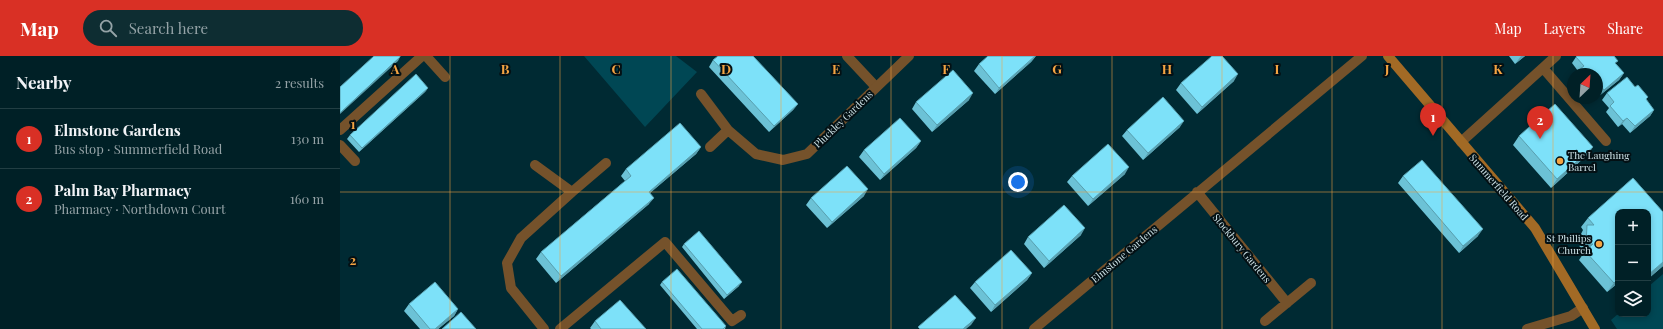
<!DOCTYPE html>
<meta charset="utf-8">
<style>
:root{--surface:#002026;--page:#0e2d32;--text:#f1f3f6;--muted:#95a3a7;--line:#223e43;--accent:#d93025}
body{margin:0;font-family:"Playfair Display",serif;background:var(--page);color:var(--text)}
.controls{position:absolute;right:12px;bottom:12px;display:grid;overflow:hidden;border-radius:8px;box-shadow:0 2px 6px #0003}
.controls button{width:36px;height:36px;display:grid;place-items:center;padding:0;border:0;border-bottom:1px solid var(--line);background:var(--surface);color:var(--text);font:20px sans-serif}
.compass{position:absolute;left:1227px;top:12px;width:36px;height:36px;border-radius:50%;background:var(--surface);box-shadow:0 2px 6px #0003;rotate:25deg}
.you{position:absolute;left:678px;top:126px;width:14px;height:14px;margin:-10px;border:3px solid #fff;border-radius:50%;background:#1a73e8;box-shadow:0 0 0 6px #1a73e833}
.badge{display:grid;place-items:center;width:26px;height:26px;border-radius:50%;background:var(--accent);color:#fff;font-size:13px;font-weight:700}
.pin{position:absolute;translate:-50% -33px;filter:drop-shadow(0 1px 2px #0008)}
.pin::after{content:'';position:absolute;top:21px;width:14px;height:12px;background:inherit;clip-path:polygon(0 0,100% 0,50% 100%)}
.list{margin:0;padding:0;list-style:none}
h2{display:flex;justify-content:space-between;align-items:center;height:52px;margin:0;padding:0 16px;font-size:17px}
h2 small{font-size:13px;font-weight:400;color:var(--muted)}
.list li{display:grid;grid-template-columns:26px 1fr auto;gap:12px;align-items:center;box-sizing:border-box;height:60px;padding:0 16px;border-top:1px solid var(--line)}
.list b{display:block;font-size:15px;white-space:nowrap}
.list p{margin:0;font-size:13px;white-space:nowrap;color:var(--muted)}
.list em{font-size:13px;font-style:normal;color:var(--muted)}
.icon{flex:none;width:22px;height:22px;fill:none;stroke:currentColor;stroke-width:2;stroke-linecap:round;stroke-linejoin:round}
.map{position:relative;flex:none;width:1323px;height:273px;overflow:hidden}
header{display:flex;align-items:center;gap:24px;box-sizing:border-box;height:56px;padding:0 20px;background:var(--accent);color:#fff}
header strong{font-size:19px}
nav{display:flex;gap:22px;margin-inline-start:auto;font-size:14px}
.search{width:280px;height:36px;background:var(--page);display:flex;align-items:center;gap:10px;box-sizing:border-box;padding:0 14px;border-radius:22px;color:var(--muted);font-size:15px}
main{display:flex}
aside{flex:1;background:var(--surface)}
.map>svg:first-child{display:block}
.green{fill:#004754}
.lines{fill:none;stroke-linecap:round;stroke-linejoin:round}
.lane{stroke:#75522b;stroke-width:10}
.street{stroke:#75522b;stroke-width:10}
.secondary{stroke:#a26a25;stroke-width:10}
.wall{fill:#6cc2d6}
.shaded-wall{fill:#589eae}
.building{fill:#7de1f9;stroke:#589eae}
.grid{fill:none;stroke:#f4a443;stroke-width:1;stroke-opacity:0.55}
.poi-dot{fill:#f4a443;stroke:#031014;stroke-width:1.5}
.labels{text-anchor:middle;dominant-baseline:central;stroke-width:4;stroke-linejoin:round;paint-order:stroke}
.street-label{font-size:10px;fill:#cce1e6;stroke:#031014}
.poi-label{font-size:10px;fill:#cce1e6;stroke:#031014;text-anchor:start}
.grid-label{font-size:13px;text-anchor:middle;font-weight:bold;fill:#f4a443;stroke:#031014;stroke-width:4;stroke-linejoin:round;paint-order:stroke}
</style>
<header>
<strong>Map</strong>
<div class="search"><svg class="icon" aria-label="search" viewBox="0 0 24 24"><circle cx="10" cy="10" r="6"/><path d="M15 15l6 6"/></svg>Search here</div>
<nav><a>Map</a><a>Layers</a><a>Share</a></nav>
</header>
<main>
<aside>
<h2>Nearby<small>2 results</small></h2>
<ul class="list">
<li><span class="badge">1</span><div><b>Elmstone Gardens</b><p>Bus stop · Summerfield Road</p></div><em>130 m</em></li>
<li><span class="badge">2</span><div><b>Palm Bay Pharmacy</b><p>Pharmacy · Northdown Court</p></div><em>160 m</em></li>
</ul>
</aside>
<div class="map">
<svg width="1323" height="273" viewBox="0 0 1323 273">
<rect width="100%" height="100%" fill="#002a33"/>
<path class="green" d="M244,0H336L357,16L305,71Z
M1323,218V273H1277L1271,264L1278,258H1308V231Z"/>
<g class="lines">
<path class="lane" d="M86,0L105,21
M507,0L536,31
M0,74L82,0
M0,89L15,105
M220,273L325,186L392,265L401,259"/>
<path class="street" d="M1203,12L1266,85
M361,38L388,74L416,98L443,104L467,98L569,0
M1121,86L1216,0
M370,91L388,74
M195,109L232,136
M857,136L947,247
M925,265L971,227
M204,273L171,232L167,207L181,182L232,136L266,107
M694,273L1022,0
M1187,273L1231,260L1243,252"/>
<path class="secondary" d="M1048,0L1195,172L1255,273"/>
</g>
<path class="wall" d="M696,0L691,6L655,38L634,15L639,8Z
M1169,0H1185L1175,8Z
M1236,1L1276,8L1284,17L1279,24L1259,40L1257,37V18H1236L1238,15L1232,7Z
M373,4L458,48L453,54L429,76L369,11Z
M894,25L857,58L836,34L841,27Z
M86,35L19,96L7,83L10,79Z
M1267,37L1306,44L1314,54L1310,60L1290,77L1282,68L1278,71L1266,56L1269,52L1262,44Z
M629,44L592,76L572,53L576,46Z
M840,71L803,104L782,80L787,74Z
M1179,80L1253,91L1247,99L1211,132L1173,89Z
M581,85L576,92L540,124L519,101L524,94Z
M361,91L356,98L310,137L309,148L216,227L196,203L201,196L285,125L281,120L286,113Z
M785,118L748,150L727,126L732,120Z
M1063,120L1138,180L1119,197L1058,127Z
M1293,122L1323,156V210L1308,223V156H1278V227L1267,236L1239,204L1243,198L1239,197L1241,178L1243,174L1241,171L1248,162Z
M524,140L487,172L466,149L471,142Z
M741,179L704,212L684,188L688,181Z
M344,188L399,230L384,243L342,191Z
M692,217L687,224L651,256L630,232L635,226Z
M322,226L386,270L385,273H357L320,229Z
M69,248L118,253L114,260L98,273H80L64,255Z
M255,265L306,273H251L250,272Z"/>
<path class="shaded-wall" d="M696,0L691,6L655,38L659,32Z
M1181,0H1185L1175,8Z
M60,1L58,5L0,58V57Z
M1284,17L1279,24L1259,40L1264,34Z
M898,18L894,25L857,58L862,51Z
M88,32L86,35L19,96L22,92Z
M633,37L629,44L592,76L597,69Z
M458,48L453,54L429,76L434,70Z
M1314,54L1310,60L1290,77L1295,70Z
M1287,62L1282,68L1278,71L1283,65Z
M844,65L840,71L803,104L808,97Z
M581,85L576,92L540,124L544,118Z
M361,91L356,98L304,142L309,136Z
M1253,91L1247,99L1211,132L1217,123Z
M789,111L785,118L748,150L753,143Z
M528,133L524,140L487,172L492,166Z
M314,142L309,148L216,227L221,220Z
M745,172L741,179L704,212L709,205Z
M1143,173L1138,180L1119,197L1123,190Z
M1246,188H1253L1245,195L1243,198L1239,197Z
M1323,206V210L1308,223V219Z
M692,217L687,224L651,256L655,249Z
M1278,223V227L1267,236L1274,227Z
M402,226L399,230L384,243L387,239Z
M118,253L114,260L98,273H95Z
M636,262L631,269L626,273H623Z"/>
<path class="building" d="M34,0H60V1L0,57V31Z
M378,0H413L458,48L434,70L373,4Z
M648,0H695L659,32L639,8Z
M872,0H882L898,18L862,51L841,27Z
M1237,0H1274L1278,5L1275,7L1284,17L1264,34L1257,26V18H1244L1240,13L1244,10L1236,1Z
M613,14L633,37L597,69L576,46Z
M76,18L88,32L22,92L10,79Z
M1287,21L1295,31L1298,29L1308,41L1306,43L1314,54L1295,70L1287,62L1283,65L1270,50L1274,46L1267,37Z
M823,41L844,65L808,97L787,74Z
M1215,48L1253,91L1217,123L1179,80Z
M560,62L581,85L544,118L524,94Z
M340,67L361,91L309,136L314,142L221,220L201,196L291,120L286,113Z
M768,88L789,111L753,143L732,120Z
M1082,104L1143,173L1123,190L1063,120Z
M507,110L528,133L492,166L471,142Z
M1293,122L1323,156V206L1308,219V156H1278V223L1274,227L1245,195L1253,188H1246L1247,169H1254L1248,162Z
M724,149L745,172L709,205L688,181Z
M359,175L402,226L387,239L344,188Z
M671,194L692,217L655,249L635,226Z
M337,213L386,270L383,273H362L322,226Z
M95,226L118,253L95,273H90L69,248Z
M615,239L636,262L623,273H580L578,271Z
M280,244L306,273H261L255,265Z
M121,256L136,273H102Z"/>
<path class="grid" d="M110,0V273M220,0V273M331,0V273M441,0V273M551,0V273M662,0V273M772,0V273M882,0V273M992,0V273M1102,0V273M1213,0V273M0,136H1323"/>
<g class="poi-dot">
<circle cx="1220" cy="105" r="4"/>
<circle cx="1259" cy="188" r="4"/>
</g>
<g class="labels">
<g class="street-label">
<text transform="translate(503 63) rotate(-44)">Pluckley Gardens</text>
<text transform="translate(1159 131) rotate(49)">Summerfield Road</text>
<text transform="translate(902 192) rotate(51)">Stockbury Gardens</text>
<text transform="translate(784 198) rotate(-40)">Elmstone Gardens</text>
</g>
<g class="poi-label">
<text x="1228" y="99">The Laughing<tspan x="1228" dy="12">Barrel</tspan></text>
<text x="1251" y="182" text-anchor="end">St Phillips<tspan x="1251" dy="12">Church</tspan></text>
</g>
</g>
<g class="grid-label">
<text x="55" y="18">A</text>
<text x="165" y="18">B</text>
<text x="276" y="18">C</text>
<text x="386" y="18">D</text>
<text x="496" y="18">E</text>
<text x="606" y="18">F</text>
<text x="717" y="18">G</text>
<text x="827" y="18">H</text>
<text x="937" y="18">I</text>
<text x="1047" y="18">J</text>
<text x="1158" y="18">K</text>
<text x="13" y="73">1</text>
<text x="13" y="209">2</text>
</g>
</svg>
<div class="controls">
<button>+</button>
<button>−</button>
<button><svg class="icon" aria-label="layers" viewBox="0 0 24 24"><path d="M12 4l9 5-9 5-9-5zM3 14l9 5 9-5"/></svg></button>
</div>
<svg class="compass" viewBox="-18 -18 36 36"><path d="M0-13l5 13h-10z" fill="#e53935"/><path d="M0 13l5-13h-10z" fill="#95a3a7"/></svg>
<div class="you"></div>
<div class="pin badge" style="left:1093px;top:80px">1</div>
<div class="pin badge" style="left:1200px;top:83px">2</div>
</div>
</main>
